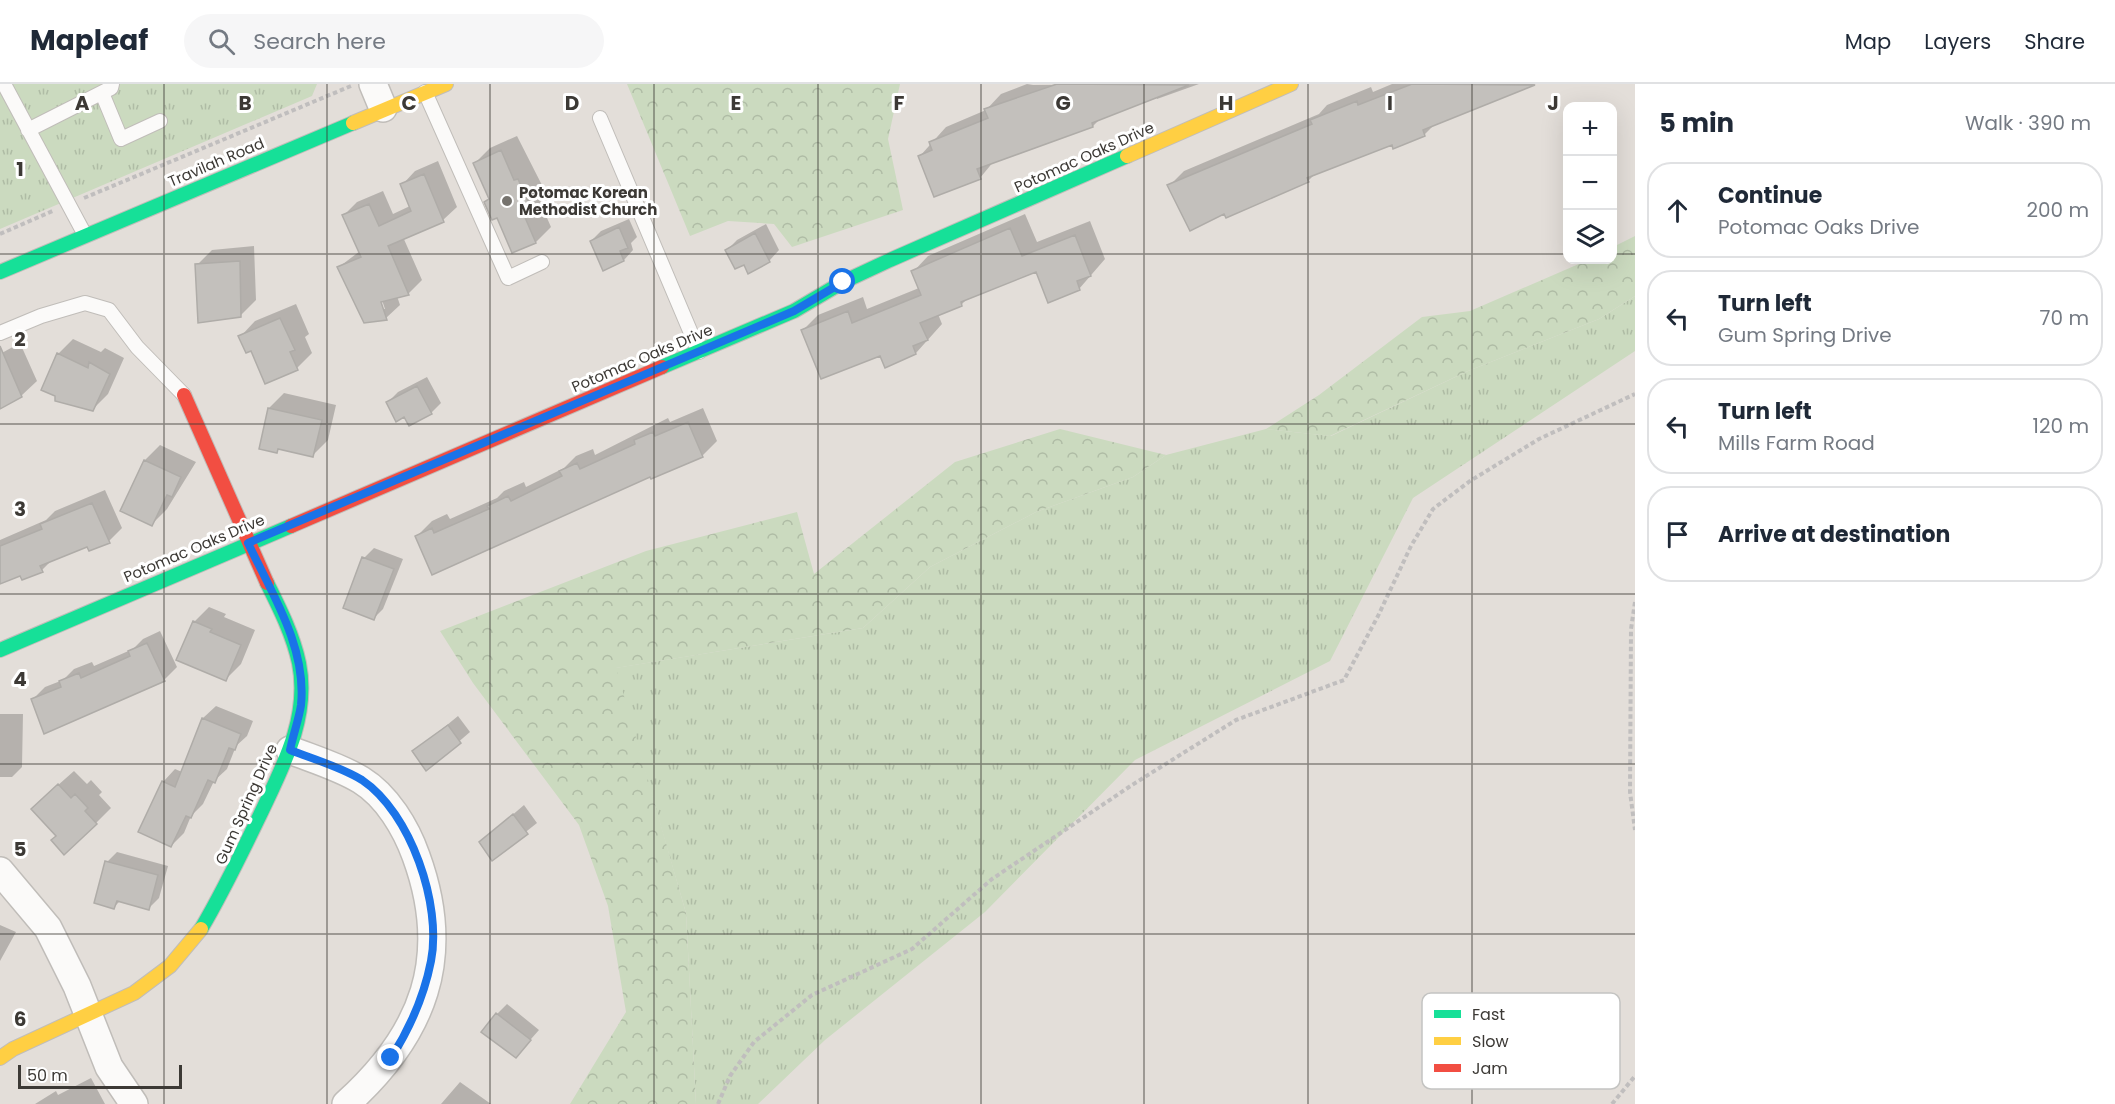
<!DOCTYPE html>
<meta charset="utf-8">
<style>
:root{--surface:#fff;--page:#f6f6f7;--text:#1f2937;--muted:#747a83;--line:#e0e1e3}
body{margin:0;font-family:Poppins,sans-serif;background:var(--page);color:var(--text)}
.controls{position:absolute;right:18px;top:18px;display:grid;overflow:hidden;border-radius:12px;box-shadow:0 6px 24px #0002}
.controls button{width:54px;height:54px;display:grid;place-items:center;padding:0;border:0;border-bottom:2px solid var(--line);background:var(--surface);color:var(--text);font:30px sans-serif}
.scale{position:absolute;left:18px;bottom:15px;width:164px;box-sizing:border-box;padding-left:6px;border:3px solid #3c3935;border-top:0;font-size:16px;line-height:21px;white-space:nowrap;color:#3c3935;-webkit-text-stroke:4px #fff;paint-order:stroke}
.stop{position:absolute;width:18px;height:18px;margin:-14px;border:4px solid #1a73e8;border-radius:50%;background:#fff}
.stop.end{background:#1a73e8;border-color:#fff;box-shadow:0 2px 6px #0008}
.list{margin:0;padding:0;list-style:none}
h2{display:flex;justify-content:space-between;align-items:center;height:78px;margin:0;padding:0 24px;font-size:26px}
h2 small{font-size:20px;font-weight:400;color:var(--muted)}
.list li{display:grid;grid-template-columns:39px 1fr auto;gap:18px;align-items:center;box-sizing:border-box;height:96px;margin:0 12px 12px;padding:0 12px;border:2px solid var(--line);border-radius:24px}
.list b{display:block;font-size:22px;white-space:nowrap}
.list p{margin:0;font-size:20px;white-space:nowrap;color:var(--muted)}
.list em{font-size:20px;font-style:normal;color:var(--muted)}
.icon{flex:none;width:33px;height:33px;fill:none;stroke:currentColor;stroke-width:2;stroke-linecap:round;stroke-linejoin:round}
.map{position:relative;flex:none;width:1635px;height:1020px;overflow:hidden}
header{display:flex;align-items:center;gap:36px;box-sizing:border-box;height:84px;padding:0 30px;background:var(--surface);border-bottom:2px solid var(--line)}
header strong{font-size:28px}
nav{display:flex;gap:33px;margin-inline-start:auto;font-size:21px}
.search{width:420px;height:54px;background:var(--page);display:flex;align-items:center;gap:15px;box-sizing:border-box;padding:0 21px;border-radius:33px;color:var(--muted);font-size:22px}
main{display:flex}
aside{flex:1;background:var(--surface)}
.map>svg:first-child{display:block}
.grass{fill:url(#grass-tufts)}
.forest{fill:url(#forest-crowns)}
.shadow{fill:#0003;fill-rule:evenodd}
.building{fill:#c3c0bc;stroke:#afaca8;stroke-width:1.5}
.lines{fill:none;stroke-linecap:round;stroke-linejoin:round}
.lane-casing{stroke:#c0bdb9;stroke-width:16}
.street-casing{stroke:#c0bdb9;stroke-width:30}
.fast-casing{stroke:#c0bdb9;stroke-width:16}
.slow-casing{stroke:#c0bdb9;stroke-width:16}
.jam-casing{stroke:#c0bdb9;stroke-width:16}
.path{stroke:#c0bebe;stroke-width:4;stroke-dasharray:4.5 3;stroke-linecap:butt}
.lane{stroke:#fbfaf9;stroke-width:14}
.street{stroke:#fbfaf9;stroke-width:27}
.fast{stroke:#16e098;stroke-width:14}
.slow{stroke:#ffcf43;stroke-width:14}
.jam{stroke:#f24e42;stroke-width:14}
.route{stroke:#1a73e8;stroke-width:8}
.grid{fill:none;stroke:#3c3935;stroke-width:1.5;stroke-opacity:0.55}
.poi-dot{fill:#76736e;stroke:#fff;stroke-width:2}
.labels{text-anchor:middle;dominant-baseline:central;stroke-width:6;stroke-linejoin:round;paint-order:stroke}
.street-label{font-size:15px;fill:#3c3935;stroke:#fff}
.poi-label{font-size:15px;font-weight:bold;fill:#3c3935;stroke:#fff;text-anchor:start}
.key{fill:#fff;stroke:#c4c4c2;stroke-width:1.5}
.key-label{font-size:16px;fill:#3c3935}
.grid-label{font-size:20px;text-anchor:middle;font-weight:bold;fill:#3c3935;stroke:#fff;stroke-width:6;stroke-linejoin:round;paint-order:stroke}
</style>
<header>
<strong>Mapleaf</strong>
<div class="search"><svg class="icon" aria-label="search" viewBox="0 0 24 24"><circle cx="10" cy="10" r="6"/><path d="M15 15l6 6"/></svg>Search here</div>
<nav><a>Map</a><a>Layers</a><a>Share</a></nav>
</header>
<main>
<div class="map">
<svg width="1635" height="1020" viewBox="0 0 1635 1020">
<defs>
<pattern id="grass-tufts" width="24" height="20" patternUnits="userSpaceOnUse" patternTransform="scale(1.5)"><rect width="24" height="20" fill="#cbdabf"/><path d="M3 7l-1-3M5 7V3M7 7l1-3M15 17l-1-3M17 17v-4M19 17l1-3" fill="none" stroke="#afbca5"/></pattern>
<pattern id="forest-crowns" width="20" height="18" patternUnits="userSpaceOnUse" patternTransform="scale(1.5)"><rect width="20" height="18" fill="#cbdabf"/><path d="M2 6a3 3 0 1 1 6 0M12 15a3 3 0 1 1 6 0" fill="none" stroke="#afbca5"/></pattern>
</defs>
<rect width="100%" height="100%" fill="#e3ded9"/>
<path class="grass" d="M0,0H317L312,12L0,145Z
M1635,212V267L1413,414L1330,577L1135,676L985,828L825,956L758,1020H696L686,829L615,584L863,544L930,483L1036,428L1133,393L1166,371L1266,345L1331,352L1468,287L1599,235Z"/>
<path class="forest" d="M627,0H900L888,55L903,126L792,163L774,140L728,137L690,152Z
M1635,152V212L1599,235L1468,287L1330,352L1266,345L1319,311L1422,233L1470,227L1588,176H1612L1613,163Z
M1060,345L1166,371L1133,393L1036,428L930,483L863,544L616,584L686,829L696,1020H570L626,928L608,822L579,741L473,599L440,547L646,467L797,428L814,490L955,378Z"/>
<path class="shadow" d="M1027,0L1033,1L1199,0L1157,15L1156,12L1100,35L1093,42L994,77L980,94L920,72L946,43L986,26L1001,10Z
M1392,0H1536L1436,39L1424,51L1393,59L1315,90L1308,97L1225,128L1169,102L1184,87L1319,30L1327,21L1371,3L1373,8Z
M517,52L547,111L540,118L551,143L536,158L513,167L498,132L486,118L490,114L475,79L490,64Z
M438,77L457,123L443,136L403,153L422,196L409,209L397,212L400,221L386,234L339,183L360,167L343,132L357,118L383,107L393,130L410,122L402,101L415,87ZM380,210L385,225H382L377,211Z
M1025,130L1037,158L1090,137L1105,175L1079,205L1037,186L969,213L961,221L938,230L942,240L916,269L881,270L803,246L818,231L863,213L867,225L919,204L913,188L928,172Z
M629,135L637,153L631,159L633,166L624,176L604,185L591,157L601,147Z
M766,140L779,166L770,176L749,188L744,179L727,166L737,156Z
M254,162L256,216L240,232L197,181L212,166Z
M296,220L309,250L305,253L312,269L297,284L240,253L255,237Z
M73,255L101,268L105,264L124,274L108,310L93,325L58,270Z
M20,259L37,297L21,312L0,323V270Z
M427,293L441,319L431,329L405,331L388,318L398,308Z
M284,309L336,321L328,356L313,371L280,364L277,367L260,363L269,324Z
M703,324L717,357L702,372L651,391L433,489L417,452L432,437L447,430L450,435L497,414L504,407L524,398L526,403L564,384L576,372L593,365L595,371L668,334L670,338Z
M160,361L196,378L167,425L152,440L122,426L145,376Z
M105,406L122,444L109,457L88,461L53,475L42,486L21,490L0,499V456L46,436L55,427Z
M374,464L403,475L383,525L373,535L364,474Z
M209,523L226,530L224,533L255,546L241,580L226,595L194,538Z
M160,547L177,583L164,596L32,616L45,603L63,596L74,585L92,578L94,582L133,565L143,555Z
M216,622L253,637L247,652L236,662L227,685L214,697L203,720L191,732L184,749L171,762L163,698L175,685L182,688L203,634Z
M0,630H23L22,683L12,693H0Z
M458,632L470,648L427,685L414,668Z
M74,687L87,700L91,696L102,708L99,711L111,724L96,739L48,710Z
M524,721L537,739L493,774L481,758Z
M117,768L168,782L159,814L149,824L121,816L114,823L107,778Z
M0,841L16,848L0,877Z
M507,920L539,946L516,972L497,930Z
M91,994L105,1020H35L56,1007L58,1011Z
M460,998L491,1020H441Z"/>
<path class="building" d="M1057,0L1189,1L1092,39L1093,43L977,85L981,95L934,113L918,72L932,66L929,58L988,34L984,25Z
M1412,0L1535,1L1423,46L1425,52L1393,65L1392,61L1307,94L1309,98L1226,134L1224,130L1190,147L1167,101L1312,40L1310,36L1357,17L1358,21Z
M501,66L514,96L518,95L532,127L524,131L536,159L512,169L497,134L492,136L484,118L489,115L473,79Z
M424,90L444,138L388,162L409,211L381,218L387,236L364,239L337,183L361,173L342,131L369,120L379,142L411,127L400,100Z
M619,143L628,164L620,167L624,177L603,187L590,157Z
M1010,144L1022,172L1075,151L1091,192L1077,197L1080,206L1048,219L1036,188L961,218L962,222L920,239L928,256L913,262L916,270L885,284L880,272L821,295L801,246L848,227L852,239L921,211L911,187Z
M755,149L770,178L748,190L744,181L735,185L725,166Z
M240,177L241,233L198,239L195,180Z
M280,234L295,266L290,268L298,286L265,300L251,267L246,269L238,252Z
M0,262L22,313L0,325Z
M57,269L88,284L89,278L110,290L93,327L55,317V312L41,306Z
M417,302L432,330L409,342L404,333L396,338L386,318Z
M268,324L322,336L313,373L278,365L277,369L259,365Z
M688,338L703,373L651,395L650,393L432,491L415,452L432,444L434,449L489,425L487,422L508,412L511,417L562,392L559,387L577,379L580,385L635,360L634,356L653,348L655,352Z
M144,376L181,393L172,413L167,411L152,442L120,427Z
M92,419L110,459L89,467L87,463L40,482L43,488L22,496L20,492L0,500V462L42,445L40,440Z
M362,473L394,485L374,536L343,524Z
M193,537L212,545L210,548L241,561L226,597L176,576Z
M147,559L165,597L44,650L31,615L61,603L59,597L79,589L81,594L130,572L128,567Z
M202,634L241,650L235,666L229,664L215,699L208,696L191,734L186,732L171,763L138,748L162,697L175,703Z
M448,641L461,659L426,687L412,667Z
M58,700L71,714L75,710L88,724L85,727L97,740L64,771L51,756L56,752L31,725Z
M513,730L528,750L492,777L479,758Z
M105,777L158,791L149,826L117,817L114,825L94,819Z
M496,929L531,956L516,974L481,948Z"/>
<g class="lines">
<defs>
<path id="lane" d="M4,0L85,151
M425,8L508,194L542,178
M102,9L121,55L160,37
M600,34L699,268
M28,46L111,4L112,0
M0,249L41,232L85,219L109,226L137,263L184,311"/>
<path id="street" d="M373,0L383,24
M290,666C313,675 340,683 361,696C387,712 406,744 416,772C453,873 424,950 346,1020
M0,787L48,844L77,902L109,983L134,1020"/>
<path id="fast" d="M0,188L353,39
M662,283L794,227L843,198L890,176L1127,72
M0,566L291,442
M201,845C223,808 241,770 260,731C282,684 310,634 299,579C293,551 280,525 267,499"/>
<path id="slow" d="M353,39L446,0
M1127,72L1291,0
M0,974L13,965L134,909L170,882L201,845"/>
<path id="jam" d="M184,311L267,499
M291,442L662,283"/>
</defs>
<use href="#lane" class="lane-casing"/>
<use href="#street" class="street-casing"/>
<use href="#fast" class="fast-casing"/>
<use href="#slow" class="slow-casing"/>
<use href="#jam" class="jam-casing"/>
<path class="path" d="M84,114L351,2
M0,150L55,126
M1635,518L1631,545L1630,708L1635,746
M718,1020L730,992L754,958L812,911L912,865L992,795L1132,701L1236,636L1344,596L1378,532L1411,462L1433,425L1470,397L1539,355L1635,310
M1612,1020L1635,992"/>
<use href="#lane" class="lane"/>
<use href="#street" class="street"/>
<use href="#fast" class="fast"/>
<use href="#slow" class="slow"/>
<use href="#jam" class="jam"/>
</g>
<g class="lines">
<path class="route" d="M391,974C410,944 424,913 431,877C442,821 411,729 362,696C341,683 313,675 290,666C293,651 299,635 301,621C307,563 271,508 248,459L794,227L843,198"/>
</g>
<path class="grid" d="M164,0V1020M327,0V1020M490,0V1020M654,0V1020M818,0V1020M981,0V1020M1144,0V1020M1308,0V1020M1472,0V1020M0,170H1568M1612,170H1635M0,340H1635M0,510H1635M0,680H1635M0,850H1635"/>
<circle class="poi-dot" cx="507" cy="117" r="6"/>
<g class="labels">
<g class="street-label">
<text transform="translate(1084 73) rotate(-24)">Potomac Oaks Drive</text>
<text transform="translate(216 78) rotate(-23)">Travilah Road</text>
<text transform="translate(642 274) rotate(-23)">Potomac Oaks Drive</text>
<text transform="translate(194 464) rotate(-23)">Potomac Oaks Drive</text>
<text transform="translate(246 720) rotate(-66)">Gum Spring Drive</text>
</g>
<g class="poi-label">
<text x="519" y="108">Potomac Korean<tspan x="519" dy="17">Methodist Church</tspan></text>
</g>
</g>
<rect x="1422" y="909" width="198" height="96" rx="9" class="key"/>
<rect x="1434" y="926" width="27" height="8" fill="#16e098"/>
<rect x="1434" y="953" width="27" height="8" fill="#ffcf43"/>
<rect x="1434" y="980" width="27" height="8" fill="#f24e42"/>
<g class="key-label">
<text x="1472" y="936">Fast</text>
<text x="1472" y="963">Slow</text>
<text x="1472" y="990">Jam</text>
</g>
<g class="grid-label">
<text x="82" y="26">A</text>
<text x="245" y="26">B</text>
<text x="409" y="26">C</text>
<text x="572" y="26">D</text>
<text x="736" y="26">E</text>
<text x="899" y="26">F</text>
<text x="1063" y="26">G</text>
<text x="1226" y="26">H</text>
<text x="1390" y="26">I</text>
<text x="1553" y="26">J</text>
<text x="20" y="92">1</text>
<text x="20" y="262">2</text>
<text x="20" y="432">3</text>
<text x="20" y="602">4</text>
<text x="20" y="772">5</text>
<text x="20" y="942">6</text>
</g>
</svg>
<div class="controls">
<button>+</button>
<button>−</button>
<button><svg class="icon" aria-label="layers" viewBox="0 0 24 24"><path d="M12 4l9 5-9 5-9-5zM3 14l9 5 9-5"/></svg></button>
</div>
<div class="scale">50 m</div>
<div class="stop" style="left:843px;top:198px"></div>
<div class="stop end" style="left:391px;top:974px"></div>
</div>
<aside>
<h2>5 min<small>Walk · 390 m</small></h2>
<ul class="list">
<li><svg class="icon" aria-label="ahead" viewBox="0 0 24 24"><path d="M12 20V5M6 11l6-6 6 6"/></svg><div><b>Continue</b><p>Potomac Oaks Drive</p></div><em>200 m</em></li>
<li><svg class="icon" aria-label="left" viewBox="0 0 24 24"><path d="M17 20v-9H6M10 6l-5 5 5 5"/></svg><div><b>Turn left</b><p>Gum Spring Drive</p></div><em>70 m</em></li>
<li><svg class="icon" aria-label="left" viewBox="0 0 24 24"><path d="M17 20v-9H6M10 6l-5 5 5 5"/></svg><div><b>Turn left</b><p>Mills Farm Road</p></div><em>120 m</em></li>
<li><svg class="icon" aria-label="arrive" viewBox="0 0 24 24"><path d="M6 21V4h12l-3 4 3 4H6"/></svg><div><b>Arrive at destination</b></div></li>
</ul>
</aside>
</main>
